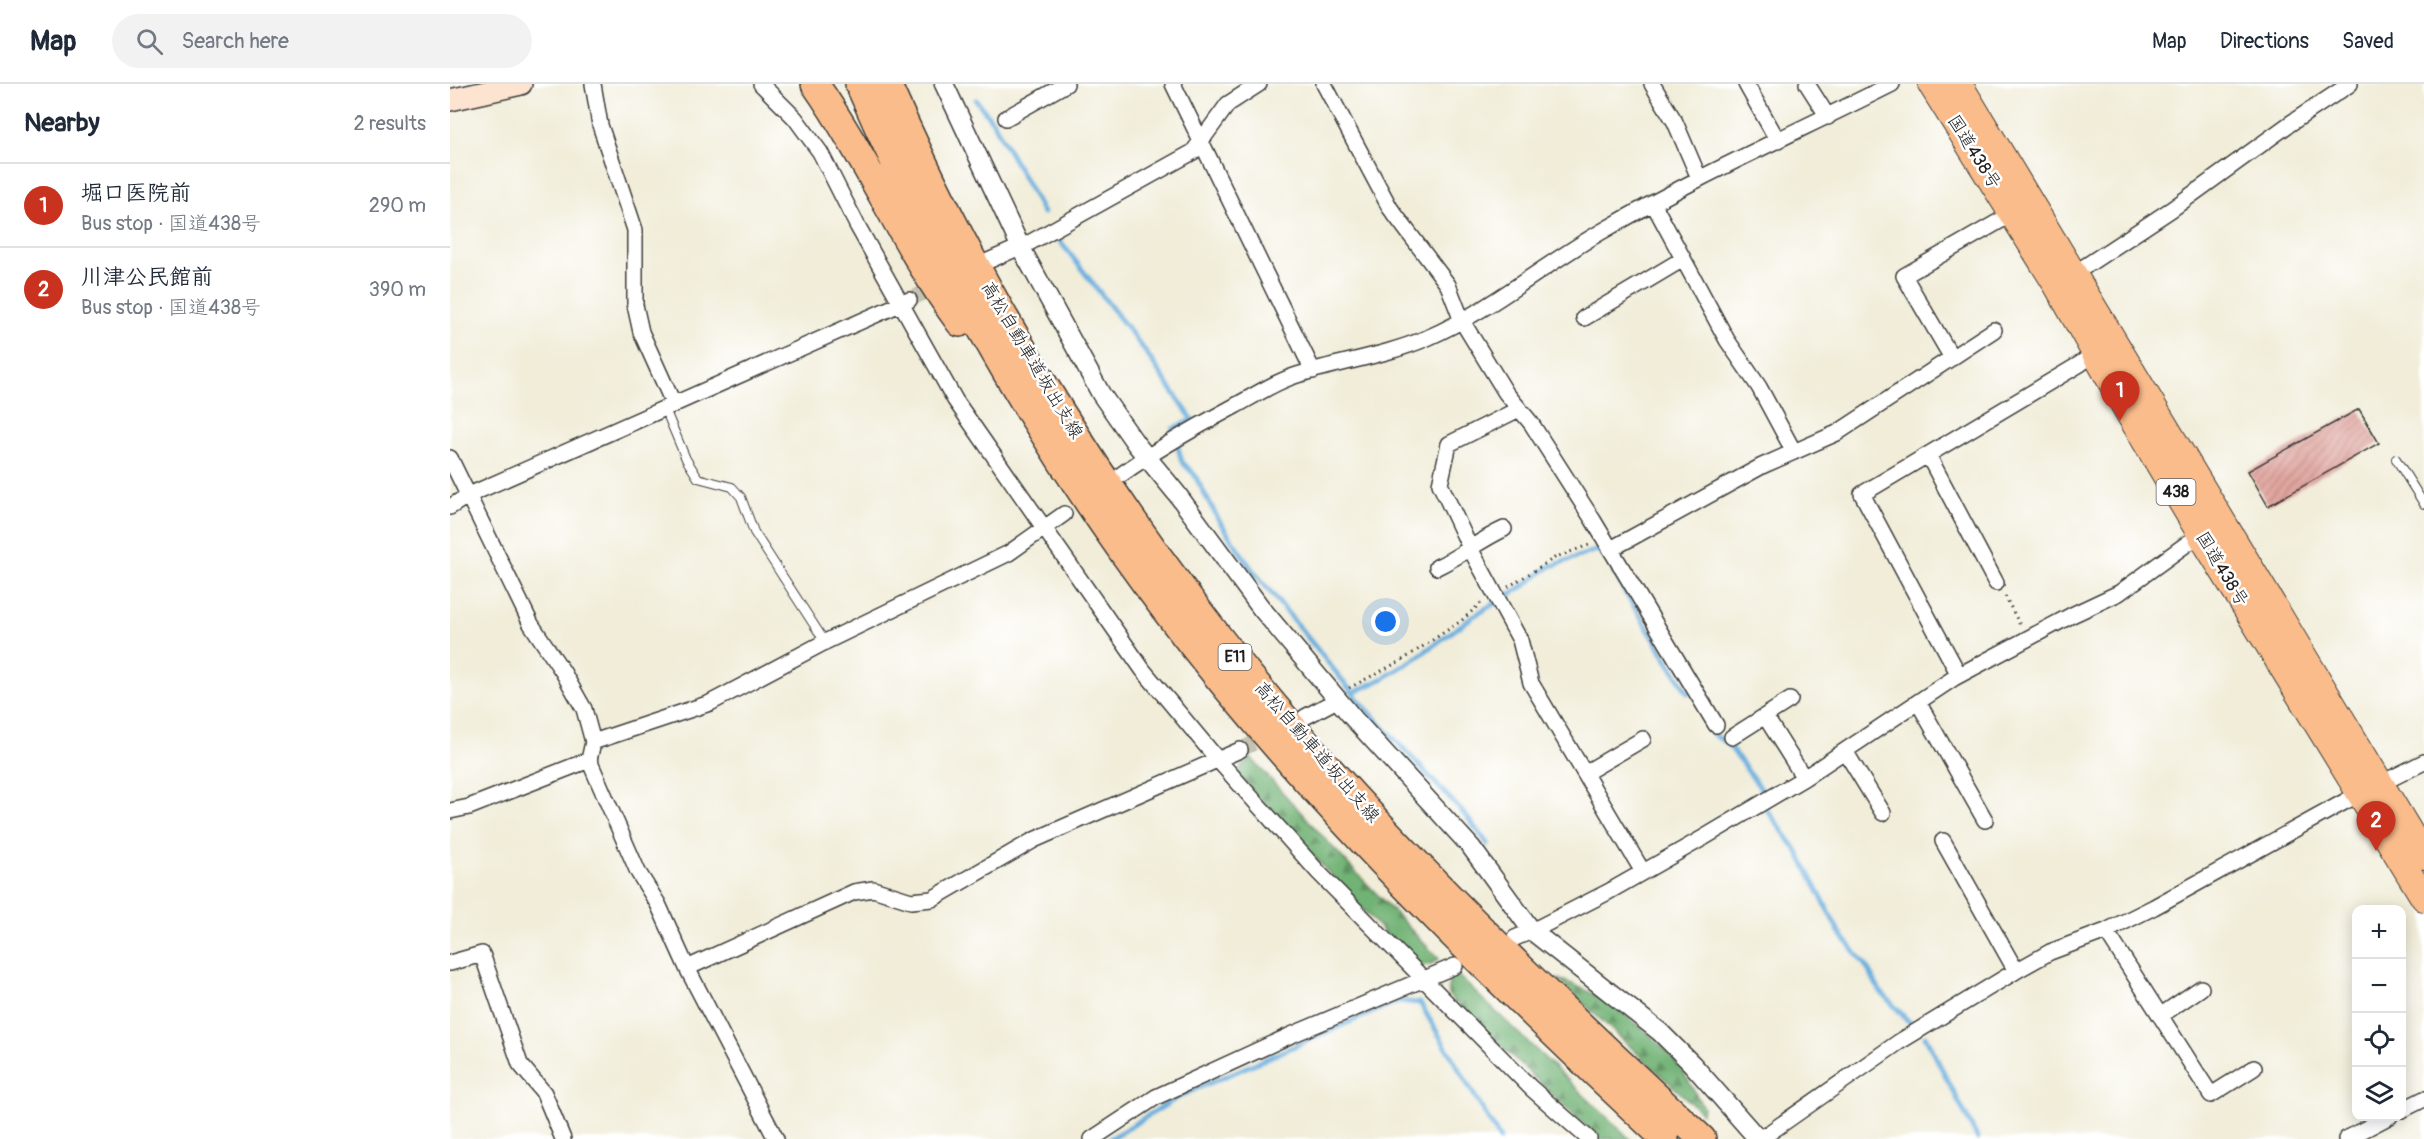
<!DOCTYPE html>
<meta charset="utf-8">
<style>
:root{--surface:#fff;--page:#f2f2f3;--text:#1f2937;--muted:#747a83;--line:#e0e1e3;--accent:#c8321e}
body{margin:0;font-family:Pangolin,"Klee One",sans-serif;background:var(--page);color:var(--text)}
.controls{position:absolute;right:18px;bottom:18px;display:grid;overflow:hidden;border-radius:12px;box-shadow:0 3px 15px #0003}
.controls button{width:54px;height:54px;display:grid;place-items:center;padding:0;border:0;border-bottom:2px solid var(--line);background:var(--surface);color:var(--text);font:30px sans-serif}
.you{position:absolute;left:936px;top:538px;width:21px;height:21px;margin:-15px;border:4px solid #fff;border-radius:50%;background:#1a73e8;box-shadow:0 0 0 9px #1a73e833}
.badge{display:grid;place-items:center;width:39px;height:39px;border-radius:50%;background:var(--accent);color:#fff;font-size:20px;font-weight:700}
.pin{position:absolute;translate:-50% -50px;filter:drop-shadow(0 2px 3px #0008)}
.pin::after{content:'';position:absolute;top:32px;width:21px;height:18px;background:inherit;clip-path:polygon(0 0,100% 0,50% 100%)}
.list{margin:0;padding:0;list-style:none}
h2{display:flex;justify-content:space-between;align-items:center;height:78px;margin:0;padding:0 24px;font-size:26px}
h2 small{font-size:20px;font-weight:400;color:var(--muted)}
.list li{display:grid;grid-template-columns:39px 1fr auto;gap:18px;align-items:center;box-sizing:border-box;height:84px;padding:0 24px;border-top:2px solid var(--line)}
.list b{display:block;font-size:22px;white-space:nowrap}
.list p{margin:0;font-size:20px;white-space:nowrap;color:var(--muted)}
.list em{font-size:20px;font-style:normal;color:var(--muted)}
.icon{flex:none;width:33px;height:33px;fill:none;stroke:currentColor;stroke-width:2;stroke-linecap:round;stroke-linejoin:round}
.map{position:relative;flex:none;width:1974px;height:1055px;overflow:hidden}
header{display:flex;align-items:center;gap:36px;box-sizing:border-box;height:84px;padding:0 30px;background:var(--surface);border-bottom:2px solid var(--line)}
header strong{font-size:28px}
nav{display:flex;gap:33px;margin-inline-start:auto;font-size:21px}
.search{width:420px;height:54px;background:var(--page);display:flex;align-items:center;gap:15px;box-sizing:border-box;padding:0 21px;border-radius:33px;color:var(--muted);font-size:22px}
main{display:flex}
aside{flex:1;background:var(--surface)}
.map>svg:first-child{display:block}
.forest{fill:url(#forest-firs);stroke:#466748;stroke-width:1.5}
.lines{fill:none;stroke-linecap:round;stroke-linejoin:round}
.stream{stroke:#67aede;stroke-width:5}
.building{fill:url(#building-hatch)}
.minor-tunnel{stroke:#c6c3b3;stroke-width:15;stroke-dasharray:15 8;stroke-linecap:butt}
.service-casing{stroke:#3c3b38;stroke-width:10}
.minor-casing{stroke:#3c3b38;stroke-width:18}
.tertiary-casing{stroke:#3c3b38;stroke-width:21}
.secondary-casing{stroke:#3c3b38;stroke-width:24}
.trunk-casing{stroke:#3c3b38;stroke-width:28}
.motorway-casing{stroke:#3c3b38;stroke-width:30}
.path{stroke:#3c3b38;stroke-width:3;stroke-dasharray:1.5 4.5;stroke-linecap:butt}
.service{stroke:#fff;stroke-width:8}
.minor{stroke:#fff;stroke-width:15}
.tertiary{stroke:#fff;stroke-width:18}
.secondary{stroke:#fde4d1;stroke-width:21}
.trunk{stroke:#fabc8b;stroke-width:26}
.motorway{stroke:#fabc8b;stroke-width:27}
.labels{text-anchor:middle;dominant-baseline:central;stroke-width:5;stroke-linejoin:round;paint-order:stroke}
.shield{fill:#fff;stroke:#606060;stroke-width:1.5}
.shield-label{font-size:16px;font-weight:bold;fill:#1c1c1c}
.street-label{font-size:18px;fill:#1c1c1c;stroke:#fff}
</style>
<header>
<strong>Map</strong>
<div class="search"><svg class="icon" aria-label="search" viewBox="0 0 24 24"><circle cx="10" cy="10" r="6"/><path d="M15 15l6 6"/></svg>Search here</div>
<nav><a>Map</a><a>Directions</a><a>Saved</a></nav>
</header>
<main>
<aside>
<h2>Nearby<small>2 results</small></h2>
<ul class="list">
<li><span class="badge">1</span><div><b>堀口医院前</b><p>Bus stop · 国道438号</p></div><em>290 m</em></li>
<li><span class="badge">2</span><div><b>川津公民館前</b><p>Bus stop · 国道438号</p></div><em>390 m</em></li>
</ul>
</aside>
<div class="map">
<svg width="1974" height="1055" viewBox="0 0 1974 1055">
<defs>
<pattern id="forest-firs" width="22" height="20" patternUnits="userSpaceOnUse" patternTransform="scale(1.5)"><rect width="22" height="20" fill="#71b274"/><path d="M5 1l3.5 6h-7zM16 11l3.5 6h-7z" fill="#5c905e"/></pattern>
<pattern id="building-hatch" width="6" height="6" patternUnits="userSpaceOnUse" patternTransform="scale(1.5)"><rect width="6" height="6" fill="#e0a59f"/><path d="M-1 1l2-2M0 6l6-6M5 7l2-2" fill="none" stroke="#c08d88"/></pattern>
</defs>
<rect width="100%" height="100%" fill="#fff"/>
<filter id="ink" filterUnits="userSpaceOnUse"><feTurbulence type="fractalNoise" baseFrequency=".0167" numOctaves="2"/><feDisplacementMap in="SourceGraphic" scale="12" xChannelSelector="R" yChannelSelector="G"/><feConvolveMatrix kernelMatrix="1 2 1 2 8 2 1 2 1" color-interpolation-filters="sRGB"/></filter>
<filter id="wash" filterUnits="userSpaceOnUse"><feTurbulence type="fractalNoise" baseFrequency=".008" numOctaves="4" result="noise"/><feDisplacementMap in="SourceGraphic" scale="24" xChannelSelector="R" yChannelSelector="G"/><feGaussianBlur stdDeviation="1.35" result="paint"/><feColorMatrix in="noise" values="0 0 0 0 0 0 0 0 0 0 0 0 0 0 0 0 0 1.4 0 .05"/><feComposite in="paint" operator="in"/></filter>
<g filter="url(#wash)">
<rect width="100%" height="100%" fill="#f1edd9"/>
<path class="forest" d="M801,674L899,781L989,875C977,885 968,882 957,873L789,692L790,684Z
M1004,888L1180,1055H1149L998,911L999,893Z
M1107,895C1148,906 1208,951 1232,987C1240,998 1246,1011 1253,1023L1252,1029Z"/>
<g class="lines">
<path class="stream" d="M526,16L543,38L593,129
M607,153L692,263L742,335L723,345L732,378L744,390L768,435L801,484L911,619L1016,732L1038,760
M903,609L934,594L966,574L1025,531L1075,501L1099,483L1147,466L1158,475L1176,510L1238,609
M1259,642L1264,651L1277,659L1315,710
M1317,726L1348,768L1389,848L1416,882L1430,907L1464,943
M1475,952L1528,1055
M660,1055L730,1012L948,917L970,919L1050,1055"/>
</g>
<g id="blocks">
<path class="building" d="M1909,325L1929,359L1818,422L1798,387Z"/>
</g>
</g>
<g filter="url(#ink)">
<use href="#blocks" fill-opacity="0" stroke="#3c3b38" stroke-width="1.5"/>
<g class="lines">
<path class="minor-tunnel" d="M461,215L491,200
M790,666L822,650"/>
<defs>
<path id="service" d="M215,325L236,375L248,394L282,403L291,413L304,448L375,558
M1946,375L1974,420"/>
<path id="minor" d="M143,0L150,41L185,146V221L191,248L224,321
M311,0L345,34L370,68L407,141L505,316L693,586L768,676L869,789L1081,1004L1139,1055
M723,0L863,287
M874,0L940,124L998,201L1012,237L1056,309L1081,339L1143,436L1266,641
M1202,0L1225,38L1249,94
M1296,0L1328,57
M1357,0L1378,33
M556,34L616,0
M1203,119L1277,256L1309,303L1344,368
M538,177L579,159L743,68L778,20L809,0
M1619,193L1722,125L1838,41L1900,0
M1134,234L1233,175
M1502,274L1454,192L1567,127
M1069,325L999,360L990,400L1022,468L1070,556L1081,599L1193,788
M1478,371L1546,499
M0,374L81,540L113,588L134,625L143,658L139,676L188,788L208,820L237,884L326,1055
M672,390C708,364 746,343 785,322C807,310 830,295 854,289C895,277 937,271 977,254C1039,227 1092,182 1151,148C1245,93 1345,49 1442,0
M0,423L19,411L459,216
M1161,465L1312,382L1387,349L1544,246
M987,483C1011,472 1030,456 1054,445
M1509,591L1412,410L1630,280L1650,265
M1468,618L1535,736
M1315,632L1354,694
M855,633L887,616
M1282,653L1340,616
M143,658L260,619L375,558L559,469L614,430
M1395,667L1433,729
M1135,689L1193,655
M0,727L19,723L139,676
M1493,757L1566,887
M1656,847L1761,1011L1804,984
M1065,854L1082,847L1158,808L1253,754L1354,694L1504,594L1622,531L1669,509L1738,459L1757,448
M0,879L32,870L70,980L94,1009L113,1055
M237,884L404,808L423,805L461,817L482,815L584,756L790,666
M1710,932L1751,904
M1952,1026L1974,1015
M642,1055L706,1013L839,952L1005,882
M1306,1055L1319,1049L1449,958L1566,887L1600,868L1656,847L1704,823L1896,717L1974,678
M1896,1055L1940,1032"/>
<path id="tertiary" d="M494,0L571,164L651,310L686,360L727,410L811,524L904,635L1021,763L1082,847L1210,948L1242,980L1308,1055"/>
<path id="secondary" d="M0,16L71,0"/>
<path id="trunk" d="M1481,0L1606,200L1679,330L1751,451L1974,814
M1509,0L1974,772"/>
<path id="motorway" d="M365,0C418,76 455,164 510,239
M409,0C508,227 640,444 801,633C929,784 1071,920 1215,1055
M437,0C459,49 482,98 507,146C575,278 656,404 745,522C892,718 1073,888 1252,1055"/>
</defs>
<use href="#service" class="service-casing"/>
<use href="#minor" class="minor-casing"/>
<use href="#tertiary" class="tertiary-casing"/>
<use href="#secondary" class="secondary-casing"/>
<use href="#trunk" class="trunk-casing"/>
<use href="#motorway" class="motorway-casing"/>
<path class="path" d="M1058,503L1106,473L1139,461
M1555,512L1570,541
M899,604L954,575L1011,537L1031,519"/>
<use href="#service" class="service"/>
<use href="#minor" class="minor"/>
<use href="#tertiary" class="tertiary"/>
<use href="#secondary" class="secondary"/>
<use href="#trunk" class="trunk"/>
<use href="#motorway" class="motorway"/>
</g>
</g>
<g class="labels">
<g class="shield">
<rect x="1706.5" y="395" width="39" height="26" rx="4.5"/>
<rect x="768.5" y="560" width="33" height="26" rx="4.5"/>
</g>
<g class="shield-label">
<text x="1726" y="408">438</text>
<text x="785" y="573">E11</text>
</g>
<g class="street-label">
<text transform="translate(1524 68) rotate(58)">国道438号</text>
<text transform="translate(582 276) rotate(59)">高松自動車道坂出支線</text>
<text transform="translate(1772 485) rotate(59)">国道438号</text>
<text transform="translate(867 668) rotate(49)">高松自動車道坂出支線</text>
</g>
</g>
</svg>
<div class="controls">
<button>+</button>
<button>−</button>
<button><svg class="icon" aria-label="locate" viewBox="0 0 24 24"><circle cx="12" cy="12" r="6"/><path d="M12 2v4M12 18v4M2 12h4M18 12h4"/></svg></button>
<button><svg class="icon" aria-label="layers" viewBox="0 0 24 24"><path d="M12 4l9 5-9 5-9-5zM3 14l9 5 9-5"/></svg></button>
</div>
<div class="you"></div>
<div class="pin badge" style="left:1670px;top:337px">1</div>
<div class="pin badge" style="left:1926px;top:767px">2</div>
</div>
</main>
